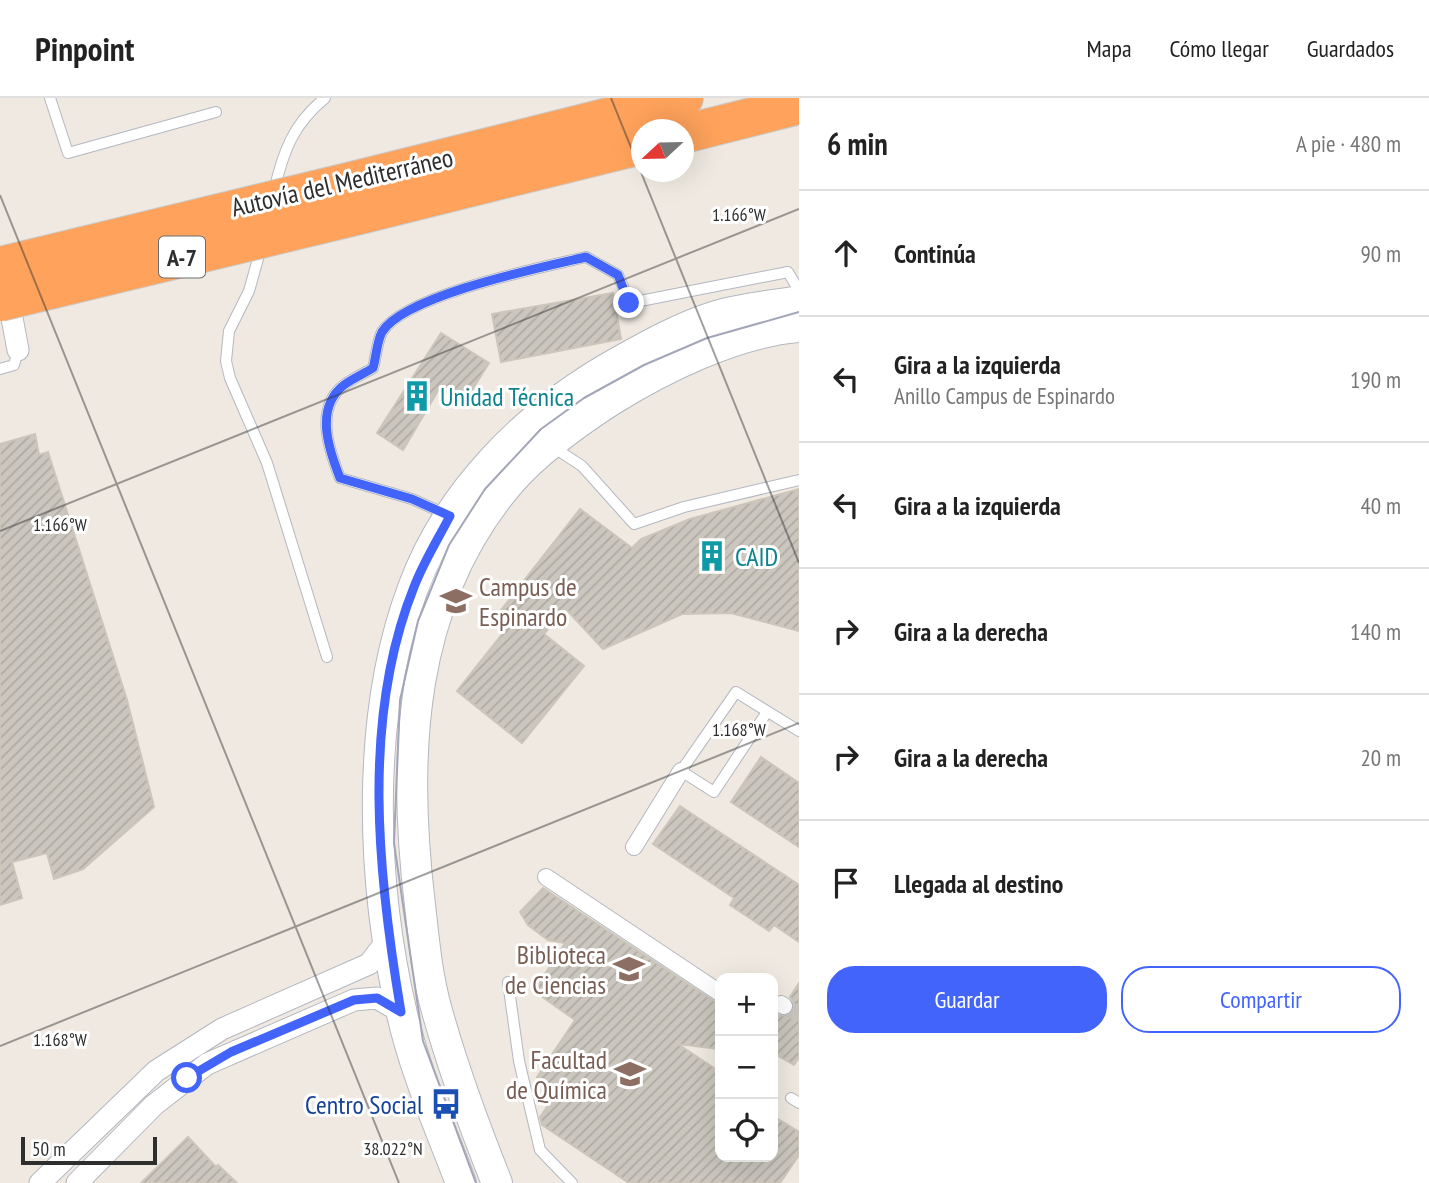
<!DOCTYPE html>
<html lang="es">
<meta charset="utf-8">
<style>
:root{--surface:#fff;--page:#f6f6f6;--text:#222;--muted:#767676;--line:#e0e0e0;--accent:#4264fb}
body{margin:0;font-family:"PT Sans Narrow",sans-serif;background:var(--page);color:var(--text)}
.controls{position:absolute;right:21px;bottom:21px;display:grid;overflow:hidden;border-radius:14px;box-shadow:0 7px 28px #0002}
.controls button{width:63px;height:63px;display:grid;place-items:center;padding:0;border:0;border-bottom:2px solid var(--line);background:var(--surface);color:var(--text);font:35px sans-serif}
.compass{position:absolute;left:631px;top:21px;width:63px;height:63px;border-radius:50%;background:var(--surface);box-shadow:0 7px 28px #0002;rotate:248deg}
.scale{position:absolute;left:21px;bottom:18px;width:136px;box-sizing:border-box;padding-left:7px;border:4px solid #2e2e2e;border-top:0;font-size:19px;line-height:24px;white-space:nowrap;color:#2e2e2e;-webkit-text-stroke:5px #fff;paint-order:stroke}
.stop{position:absolute;width:21px;height:21px;margin:-16px;border:5px solid #4264fb;border-radius:50%;background:#fff}
.stop.end{background:#4264fb;border-color:#fff;box-shadow:0 2px 7px #0008}
.list{margin:0;padding:0;list-style:none}
h2{display:flex;justify-content:space-between;align-items:center;height:91px;margin:0;padding:0 28px;font-size:30px}
h2 small{font-size:23px;font-weight:400;color:var(--muted)}
.list li{display:grid;grid-template-columns:46px 1fr auto;gap:21px;align-items:center;box-sizing:border-box;height:126px;padding:0 28px;border-top:2px solid var(--line)}
.list b{display:block;font-size:26px;white-space:nowrap}
.list p{margin:0;font-size:23px;white-space:nowrap;color:var(--muted)}
.list em{font-size:23px;font-style:normal;color:var(--muted)}
.actions{display:flex;gap:14px;padding:21px 28px}
.actions a{flex:1;padding:16px 0;border:2px solid var(--accent);border-radius:28px;text-align:center;font-size:24px;color:var(--accent)}
.actions .main{background:var(--accent);color:#fff}
.icon{flex:none;width:38px;height:38px;fill:none;stroke:currentColor;stroke-width:2;stroke-linecap:round;stroke-linejoin:round}
.map{position:relative;flex:none;width:799px;height:1085px;overflow:hidden}
header{display:flex;align-items:center;gap:42px;box-sizing:border-box;height:98px;padding:0 35px;background:var(--surface);border-bottom:2px solid var(--line)}
header strong{font-size:33px}
nav{display:flex;gap:38px;margin-inline-start:auto;font-size:24px}
main{display:flex}
aside{flex:1;background:var(--surface)}
.map>svg:first-child{display:block}
.building{fill:url(#building-hatch);stroke:#cbc5ba;stroke-width:2}
.lines{fill:none;stroke-linecap:round;stroke-linejoin:round}
.pedestrian-tunnel{stroke:#c8c4bd;stroke-width:16;stroke-dasharray:16 8;stroke-linecap:butt}
.service-casing{stroke:#b4b7c1;stroke-width:12}
.pedestrian-casing{stroke:#b4b7c1;stroke-width:18}
.minor-casing{stroke:#b4b7c1;stroke-width:23}
.secondary-casing{stroke:#b4b7c1;stroke-width:32}
.motorway-casing{stroke:#c9c9c9;stroke-width:40}
.service{stroke:#fff;stroke-width:10}
.pedestrian{stroke:#fff;stroke-width:16}
.minor{stroke:#fff;stroke-width:21}
.secondary{stroke:#fff;stroke-width:30}
.motorway{stroke:#ffa35c;stroke-width:38}
.tram{stroke:#a3a6b8;stroke-width:2}
.motorway-bridge-casing{stroke:#c9c9c9;stroke-width:40;stroke-linecap:butt}
.motorway-bridge{stroke:#ffa35c;stroke-width:38}
.route{stroke:#4264fb;stroke-width:9}
.ticks{fill:none;stroke:#2e2e2e;stroke-width:2;stroke-opacity:0.45}
.labels{text-anchor:middle;dominant-baseline:central;stroke-width:6;stroke-linejoin:round;paint-order:stroke}
.shield{fill:#fff;stroke:#6d6d6d;stroke-width:2}
.shield-label{font-size:24px;font-weight:bold;fill:#2e2e2e}
.street-label{font-size:26px;fill:#2e2e2e;stroke:#fff}
.culture-label{font-size:26px;fill:#0d838f;stroke:#fff;text-anchor:start}
.education-label{font-size:26px;fill:#785e54;stroke:#fff;text-anchor:end}
.transit-label{font-size:26px;fill:#164399;stroke:#fff;text-anchor:end}
.ticks-label{font-size:18px;text-anchor:middle;fill:#2e2e2e;stroke:#fff;stroke-width:6;stroke-linejoin:round;paint-order:stroke}
</style>
<header>
<strong>Pinpoint</strong>
<nav><a>Mapa</a><a>Cómo llegar</a><a>Guardados</a></nav>
</header>
<main>
<div class="map">
<svg width="799" height="1085" viewBox="0 0 799 1085">
<defs>
<pattern id="building-hatch" width="6" height="6" patternUnits="userSpaceOnUse" patternTransform="scale(1.75)"><rect width="6" height="6" fill="#cbc7bf"/><path d="M-1 1l2-2M0 6l6-6M5 7l2-2" fill="none" stroke="#afaba4"/></pattern>
</defs>
<rect width="100%" height="100%" fill="#efe9e1"/>
<path class="building" d="M613,195L621,241L501,264L492,216Z
M441,235L489,265L464,305L439,291L403,352L377,335Z
M35,336L39,357L48,354L127,602L154,709L83,771L54,781L47,755L12,764L22,800L0,807V346Z
M799,391V533L731,515L682,516L603,551L565,510L544,536L584,568L522,645L457,593L506,531L494,521L580,411L632,450L641,441L690,421Z
M761,659L799,685V749L731,704Z
M680,708L799,787V844L774,827L769,833L730,807L734,800L653,746Z
M543,790L720,907V951L678,946L720,974V1059H773V1018L799,1034V1057L780,1085H629L542,1027L540,1019L558,993L537,979L575,922L534,893L565,845L548,842L528,827L520,814Z
M799,885V959L794,967L773,955V925L778,917L788,918L793,913L794,904L790,899Z
M188,1039L216,1069L218,1067L237,1085H141Z"/>
<g class="lines">
<path class="pedestrian-tunnel" d="M784,908L799,917"/>
<defs>
<path id="service" d="M50,0L68,55L216,14
M274,93C283,54 293,26 325,0
M261,150L249,193L229,233L226,263L230,280L267,365L327,559
M0,271L14,267L18,252
M553,349L582,368L634,426L684,409L799,382
M448,417L412,401L340,380C329,352 314,310 344,287C352,281 363,276 373,270C376,260 377,243 382,234C405,197 543,169 586,159L618,177L630,205L788,174L799,193
M767,614L714,694L681,673L736,594L799,633
M508,884L519,963L540,1052L572,1085
M791,1000L799,1005"/>
<path id="pedestrian" d="M634,749L681,673
M546,779L720,895
M781,906L784,908"/>
<path id="minor" d="M7,193L18,252
M40,1085L156,973L222,931L369,866L389,840
M77,1085L154,1007L207,966L354,902L377,900L401,914"/>
<path id="secondary" d="M461,1085C440,1029 415,974 402,916C371,784 365,618 413,490C449,393 527,316 615,266C647,248 681,229 716,218C742,210 772,208 799,203
M497,1085C475,1030 453,970 437,913C427,878 424,842 420,807C402,659 408,503 510,384C537,353 576,325 610,303C663,270 736,234 799,229"/>
<path id="motorway" d="M684,36L799,7
M356,82L684,0
M364,116L642,47"/>
</defs>
<use href="#service" class="service-casing"/>
<use href="#pedestrian" class="pedestrian-casing"/>
<use href="#minor" class="minor-casing"/>
<use href="#secondary" class="secondary-casing"/>
<use href="#motorway" class="motorway-casing"/>
<use href="#service" class="service"/>
<use href="#pedestrian" class="pedestrian"/>
<use href="#minor" class="minor"/>
<use href="#secondary" class="secondary"/>
<use href="#motorway" class="motorway"/>
<path class="tram" d="M476,1085L423,943L394,745L400,602L418,523L449,447L485,391L541,331L584,300L644,267L707,240L799,214"/>
<defs>
<path id="motorway-bridge" d="M0,168L356,82
M0,204L364,116"/>
</defs>
<use href="#motorway-bridge" class="motorway-bridge-casing"/>
<use href="#motorway-bridge" class="motorway-bridge"/>
</g>
<g class="lines">
<path class="route" d="M187,980L231,954L354,902L377,900L401,914C378,778 361,621 414,489C423,465 438,441 450,418L412,401L340,380C329,352 314,310 344,287C352,281 363,276 373,270C376,260 377,243 382,234C405,197 543,169 586,159L618,177L629,205"/>
</g>
<path class="ticks" d="M611,0L799,465M0,97L399,1085M0,433L799,111M0,948L799,625"/>
<defs>
<symbol id="building-bare" viewBox="-9 -9 18 18"><path d="M-4-6H4V6H1V3H-1V6H-4ZM-2.5-4.3h1.7v1.8h-1.7ZM.8-4.3h1.7v1.8H.8ZM-2.5-1h1.7V.8h-1.7ZM.8-1h1.7V.8H.8Z" fill="#0f9aa8" stroke="#fff" stroke-width="2.5" paint-order="stroke"/></symbol>
<symbol id="university-bare" viewBox="-9 -9 18 18"><path d="M0-5L7-2L0 1L-7-2ZM-4 1L0 2.5L4 1V4Q0 6-4 4Z" fill="#8d6e63" stroke="#fff" stroke-width="2.5" paint-order="stroke"/></symbol>
<symbol id="bus-bare" viewBox="-9 -9 18 18"><path d="M-5-6H5V4H4V6H2V4H-2V6H-4V4H-5ZM-3.5-4V0h7V-4ZM-3.5 1.2v1.5H-2V1.2ZM2 1.2v1.5H3.5V1.2Z" fill="#1a4fb4" stroke="#fff" stroke-width="2.5" paint-order="stroke"/></symbol>
</defs>
<g fill-rule="evenodd">
<use href="#building-bare" x="395" y="276" width="44" height="44"/>
<use href="#building-bare" x="690" y="436" width="44" height="44"/>
<use href="#university-bare" x="434" y="481" width="44" height="44"/>
<use href="#university-bare" x="607" y="849" width="44" height="44"/>
<use href="#university-bare" x="608" y="954" width="44" height="44"/>
<use href="#bus-bare" x="424" y="984" width="44" height="44"/>
</g>
<g class="labels">
<rect class="shield" x="159" y="138.5" width="46" height="41" rx="5"/>
<g class="shield-label">
<text x="182" y="159">A-7</text>
</g>
<g class="street-label">
<text transform="translate(342 84) rotate(-13)">Autovía del Mediterráneo</text>
</g>
<g class="culture-label">
<text x="440" y="298">Unidad Técnica</text>
<text x="735" y="458">CAID</text>
</g>
<g class="education-label">
<text x="479" y="488" text-anchor="start">Campus de<tspan x="479" dy="30">Espinardo</tspan></text>
<text x="606" y="856">Biblioteca<tspan x="606" dy="30">de Ciencias</tspan></text>
<text x="607" y="961">Facultad<tspan x="607" dy="30">de Química</tspan></text>
</g>
<g class="transit-label">
<text x="423" y="1006">Centro Social</text>
</g>
</g>
<g class="ticks-label">
<text x="739" y="123">1.166°W</text>
<text x="60" y="433">1.166°W</text>
<text x="739" y="638">1.168°W</text>
<text x="60" y="948">1.168°W</text>
<text x="393" y="1057">38.022°N</text>
</g>
</svg>
<div class="controls">
<button>+</button>
<button>−</button>
<button><svg class="icon" aria-label="locate" viewBox="0 0 24 24"><circle cx="12" cy="12" r="6"/><path d="M12 2v4M12 18v4M2 12h4M18 12h4"/></svg></button>
</div>
<svg class="compass" viewBox="-18 -18 36 36"><path d="M0-13l5 13h-10z" fill="#e53935"/><path d="M0 13l5-13h-10z" fill="#767676"/></svg>
<div class="scale">50 m</div>
<div class="stop" style="left:187px;top:980px"></div>
<div class="stop end" style="left:629px;top:205px"></div>
</div>
<aside>
<h2>6 min<small>A pie · 480 m</small></h2>
<ul class="list">
<li><svg class="icon" aria-label="ahead" viewBox="0 0 24 24"><path d="M12 20V5M6 11l6-6 6 6"/></svg><div><b>Continúa</b></div><em>90 m</em></li>
<li><svg class="icon" aria-label="left" viewBox="0 0 24 24"><path d="M17 20v-9H6M10 6l-5 5 5 5"/></svg><div><b>Gira a la izquierda</b><p>Anillo Campus de Espinardo</p></div><em>190 m</em></li>
<li><svg class="icon" aria-label="left" viewBox="0 0 24 24"><path d="M17 20v-9H6M10 6l-5 5 5 5"/></svg><div><b>Gira a la izquierda</b></div><em>40 m</em></li>
<li><svg class="icon" aria-label="right" viewBox="0 0 24 24"><path d="M7 20v-9h11M14 6l5 5-5 5"/></svg><div><b>Gira a la derecha</b></div><em>140 m</em></li>
<li><svg class="icon" aria-label="right" viewBox="0 0 24 24"><path d="M7 20v-9h11M14 6l5 5-5 5"/></svg><div><b>Gira a la derecha</b></div><em>20 m</em></li>
<li><svg class="icon" aria-label="arrive" viewBox="0 0 24 24"><path d="M6 21V4h12l-3 4 3 4H6"/></svg><div><b>Llegada al destino</b></div></li>
</ul>
<div class="actions"><a class="main">Guardar</a><a>Compartir</a></div>
</aside>
</main>
